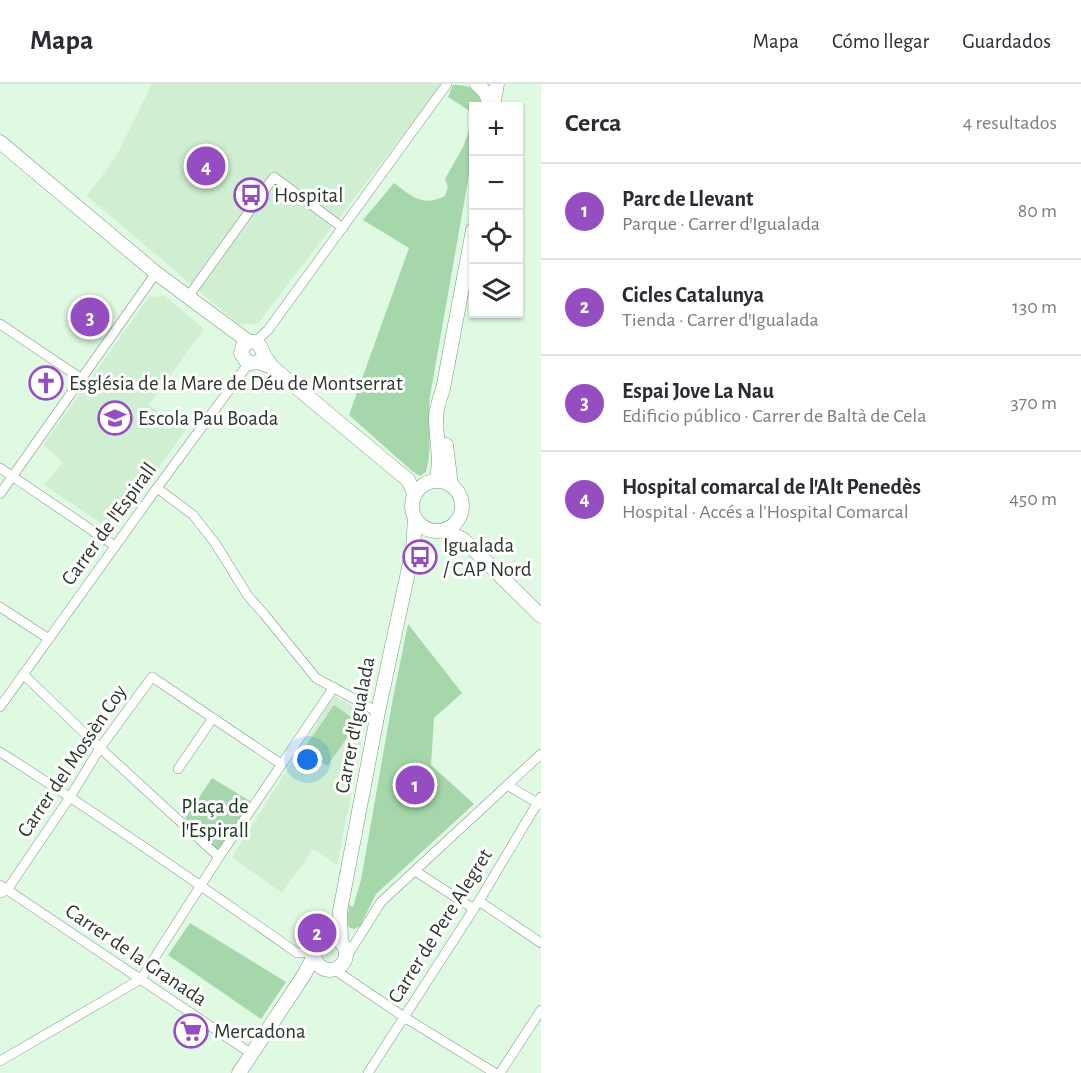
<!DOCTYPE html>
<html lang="es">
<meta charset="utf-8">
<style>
:root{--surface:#fff;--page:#f2f2f3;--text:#2b2b33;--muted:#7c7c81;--line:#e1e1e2;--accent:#954ec2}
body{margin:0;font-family:"Alegreya Sans",sans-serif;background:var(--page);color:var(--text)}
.controls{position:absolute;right:18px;top:18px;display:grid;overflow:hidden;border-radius:0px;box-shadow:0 2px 4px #0004}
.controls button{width:54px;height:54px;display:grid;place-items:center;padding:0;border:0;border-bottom:2px solid var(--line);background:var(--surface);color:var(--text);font:30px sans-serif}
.you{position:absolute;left:308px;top:676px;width:21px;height:21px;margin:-15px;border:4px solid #fff;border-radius:50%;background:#1a73e8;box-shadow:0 0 0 9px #1a73e833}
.badge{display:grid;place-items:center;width:39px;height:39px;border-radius:50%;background:var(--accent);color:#fff;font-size:20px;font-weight:700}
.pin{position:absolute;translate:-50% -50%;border:3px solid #fff;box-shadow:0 2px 6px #0006}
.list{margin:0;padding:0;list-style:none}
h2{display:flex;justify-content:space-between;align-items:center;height:78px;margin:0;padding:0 24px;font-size:26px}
h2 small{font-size:20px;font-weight:400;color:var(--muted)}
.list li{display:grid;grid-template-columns:39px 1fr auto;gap:18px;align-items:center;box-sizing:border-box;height:96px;padding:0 24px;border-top:2px solid var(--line)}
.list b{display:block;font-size:22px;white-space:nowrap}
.list p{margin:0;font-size:20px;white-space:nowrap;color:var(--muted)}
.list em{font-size:20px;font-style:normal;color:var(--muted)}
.icon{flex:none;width:33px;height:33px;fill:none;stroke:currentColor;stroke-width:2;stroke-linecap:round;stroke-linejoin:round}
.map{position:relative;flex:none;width:541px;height:989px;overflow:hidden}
header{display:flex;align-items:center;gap:36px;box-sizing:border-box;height:84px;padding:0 30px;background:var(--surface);border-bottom:2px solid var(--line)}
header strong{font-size:28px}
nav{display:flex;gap:33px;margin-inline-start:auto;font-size:21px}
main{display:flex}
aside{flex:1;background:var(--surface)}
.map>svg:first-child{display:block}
.built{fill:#cfeed2}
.green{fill:#a5d7ab}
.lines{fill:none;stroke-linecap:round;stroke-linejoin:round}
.street-casing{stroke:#7f9682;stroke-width:10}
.secondary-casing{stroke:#7f9682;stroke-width:15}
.street{stroke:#fff;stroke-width:9}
.secondary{stroke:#fff;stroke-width:14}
.labels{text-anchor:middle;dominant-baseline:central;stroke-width:6;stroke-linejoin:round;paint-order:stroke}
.poi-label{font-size:21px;fill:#2f3830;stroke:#fff;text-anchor:start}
.street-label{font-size:21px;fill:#2f3830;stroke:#fff}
.park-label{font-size:21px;fill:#15371c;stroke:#fff}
</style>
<header>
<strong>Mapa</strong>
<nav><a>Mapa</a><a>Cómo llegar</a><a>Guardados</a></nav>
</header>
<main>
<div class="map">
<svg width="541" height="989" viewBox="0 0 541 989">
<rect width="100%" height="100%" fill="#e0f9e3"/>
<path class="built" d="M152,0H442L258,239L239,241L87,112L116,73Z
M165,212L204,245L149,321L185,347L117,442L108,444L44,401L63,378L43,361L149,213Z
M334,612L367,630L337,781L313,765L282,809L232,773Z"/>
<path class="green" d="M453,1C466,1 476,3 483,15L482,22H473V29L448,13Z
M473,36V68L430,312C427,336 433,365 426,388L420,392L412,387L349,331L409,164L363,136L394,99C413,113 422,123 445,112L448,103L445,95L463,63Z
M408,540L462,609L434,634L431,681L474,720L376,810L360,842L354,845L350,844L347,841L349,821L353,823L361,796L393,614Z
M334,621L358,638L327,682L303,666Z
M212,694L255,720L219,773L182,739Z
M190,839L286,898L261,935L168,871Z"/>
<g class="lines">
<defs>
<path id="street" d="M188,213L274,93L343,144
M0,240L82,295
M255,258L268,246L447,0
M0,384L115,462
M157,404L193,431L215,459L248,512L264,530L316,594L378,628
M0,410L156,189
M0,523L49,555
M23,590L100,664L219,773
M0,623L157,404L249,279
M0,668C101,732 199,800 297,869L314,868
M178,685L213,634
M507,701L541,721
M415,787L474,825
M0,801L252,970
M0,809L7,806L70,713L100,664L152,593L281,680
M479,817L541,859
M347,872L381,818L541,670
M335,886L404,933L495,989
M0,977L141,895L219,773L334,603
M368,989L479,817L541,713
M500,989L541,926"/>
<path id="secondary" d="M477,0L485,8L491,22
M493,22L497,0
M0,58L156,189L249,258
M272,283L258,278L251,279L246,277L241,269L243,262C256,252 260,260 264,271C266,275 270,279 272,283L408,396L415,411
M446,361L451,401
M412 422a25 25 0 1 1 50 0a25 25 0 1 1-50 0Z
M436,397C442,377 436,355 436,334C436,324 440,314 443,305L473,146
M446,446L464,456L541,532
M314 870a16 16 0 1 1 32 0a16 16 0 1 1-32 0Z
M341,857L340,827L378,628L413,465L415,434
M239,989L304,891L314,872"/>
</defs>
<use href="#street" class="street-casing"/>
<use href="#secondary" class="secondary-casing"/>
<use href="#street" class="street"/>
<use href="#secondary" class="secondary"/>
</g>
<defs>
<symbol id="bus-ring" viewBox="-11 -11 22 22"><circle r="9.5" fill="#fff" stroke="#954ec2" stroke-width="1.5"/><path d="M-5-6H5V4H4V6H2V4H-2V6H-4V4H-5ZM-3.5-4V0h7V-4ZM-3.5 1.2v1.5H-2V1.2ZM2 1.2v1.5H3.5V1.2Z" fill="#954ec2"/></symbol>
<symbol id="church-ring" viewBox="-11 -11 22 22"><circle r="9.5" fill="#fff" stroke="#954ec2" stroke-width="1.5"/><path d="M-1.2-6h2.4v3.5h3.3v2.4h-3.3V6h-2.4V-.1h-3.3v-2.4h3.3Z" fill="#954ec2"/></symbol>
<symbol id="school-ring" viewBox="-11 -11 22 22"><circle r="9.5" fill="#fff" stroke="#954ec2" stroke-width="1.5"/><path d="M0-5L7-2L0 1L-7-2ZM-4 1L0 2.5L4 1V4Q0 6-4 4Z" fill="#954ec2"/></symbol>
<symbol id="supermarket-ring" viewBox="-11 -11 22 22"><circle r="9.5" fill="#fff" stroke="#954ec2" stroke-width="1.5"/><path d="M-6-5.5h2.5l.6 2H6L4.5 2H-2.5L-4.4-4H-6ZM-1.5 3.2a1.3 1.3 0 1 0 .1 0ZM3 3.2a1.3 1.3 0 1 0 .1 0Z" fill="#954ec2"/></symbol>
</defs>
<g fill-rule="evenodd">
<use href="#bus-ring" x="232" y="92" width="38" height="38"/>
<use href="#church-ring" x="27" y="280" width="38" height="38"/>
<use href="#school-ring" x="96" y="315" width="38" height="38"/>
<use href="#bus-ring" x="401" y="454" width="38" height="38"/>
<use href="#supermarket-ring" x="172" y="928" width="38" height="38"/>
</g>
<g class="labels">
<g class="poi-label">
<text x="274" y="111">Hospital</text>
<text x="69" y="299">Església de la Mare de Déu de Montserrat</text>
<text x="138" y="334">Escola Pau Boada</text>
<text x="443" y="461">Igualada<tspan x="443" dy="24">/ CAP Nord</tspan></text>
<text x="214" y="947">Mercadona</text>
</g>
<g class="street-label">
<text transform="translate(109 440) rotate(-54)">Carrer de l'Espirall</text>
<text transform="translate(355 641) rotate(-79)">Carrer d'Igualada</text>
<text transform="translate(72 677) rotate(-56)">Carrer del Mossèn Coy</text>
<text transform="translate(440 842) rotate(-58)">Carrer de Pere Alegret</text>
<text transform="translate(136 871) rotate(34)">Carrer de la Granada</text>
</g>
<g class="park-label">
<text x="215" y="722">Plaça de<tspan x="215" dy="24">l'Espirall</tspan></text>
</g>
</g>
</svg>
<div class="controls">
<button>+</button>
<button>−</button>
<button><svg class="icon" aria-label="locate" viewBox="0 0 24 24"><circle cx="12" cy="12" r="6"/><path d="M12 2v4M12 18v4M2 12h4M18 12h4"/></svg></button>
<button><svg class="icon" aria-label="layers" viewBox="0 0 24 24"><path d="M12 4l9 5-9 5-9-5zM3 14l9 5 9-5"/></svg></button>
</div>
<div class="you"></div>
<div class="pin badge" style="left:415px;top:701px">1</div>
<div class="pin badge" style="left:317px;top:849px">2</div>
<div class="pin badge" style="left:90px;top:233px">3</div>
<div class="pin badge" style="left:206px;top:82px">4</div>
</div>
<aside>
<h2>Cerca<small>4 resultados</small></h2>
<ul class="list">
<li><span class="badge">1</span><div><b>Parc de Llevant</b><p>Parque · Carrer d'Igualada</p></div><em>80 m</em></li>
<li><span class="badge">2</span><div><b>Cicles Catalunya</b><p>Tienda · Carrer d'Igualada</p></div><em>130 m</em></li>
<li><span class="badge">3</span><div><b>Espai Jove La Nau</b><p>Edificio público · Carrer de Baltà de Cela</p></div><em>370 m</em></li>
<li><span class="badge">4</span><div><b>Hospital comarcal de l'Alt Penedès</b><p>Hospital · Accés a l'Hospital Comarcal</p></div><em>450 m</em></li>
</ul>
</aside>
</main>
